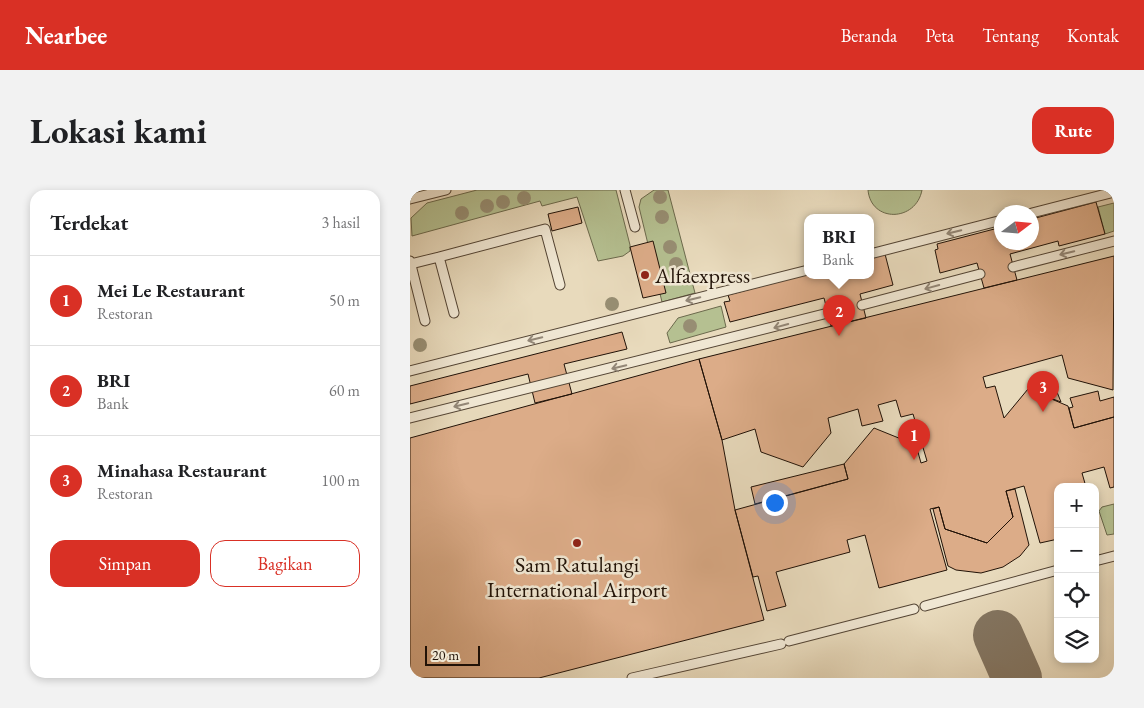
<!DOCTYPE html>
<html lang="id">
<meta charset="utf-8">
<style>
:root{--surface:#fff;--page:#f2f2f2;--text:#202124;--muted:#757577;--line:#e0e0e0;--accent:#d93025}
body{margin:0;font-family:"EB Garamond",serif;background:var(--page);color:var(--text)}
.controls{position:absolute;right:15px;bottom:15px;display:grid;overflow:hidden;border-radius:10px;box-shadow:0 2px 8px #0003}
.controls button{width:45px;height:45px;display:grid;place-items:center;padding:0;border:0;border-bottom:1px solid var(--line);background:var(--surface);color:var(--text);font:25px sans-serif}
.compass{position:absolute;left:584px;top:15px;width:45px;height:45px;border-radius:50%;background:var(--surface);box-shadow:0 2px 8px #0003;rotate:74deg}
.scale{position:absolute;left:15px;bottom:12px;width:55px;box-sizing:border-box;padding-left:5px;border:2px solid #211207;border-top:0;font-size:14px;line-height:18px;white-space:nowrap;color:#211207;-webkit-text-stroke:4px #f0e7d3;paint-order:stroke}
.you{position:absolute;left:364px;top:312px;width:18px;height:18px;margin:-12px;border:4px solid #fff;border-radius:50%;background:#1a73e8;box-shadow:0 0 0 8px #1a73e833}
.badge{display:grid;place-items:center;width:32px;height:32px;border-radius:50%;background:var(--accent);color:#fff;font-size:16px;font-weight:700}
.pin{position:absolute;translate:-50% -41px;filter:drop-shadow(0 1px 2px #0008)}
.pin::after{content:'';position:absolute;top:26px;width:18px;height:15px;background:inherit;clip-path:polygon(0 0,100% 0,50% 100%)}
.popup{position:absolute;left:394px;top:24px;width:70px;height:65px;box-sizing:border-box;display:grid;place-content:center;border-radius:10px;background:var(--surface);filter:drop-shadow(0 1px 4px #0005);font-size:16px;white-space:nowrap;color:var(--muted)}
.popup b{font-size:19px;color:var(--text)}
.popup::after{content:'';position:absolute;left:50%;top:100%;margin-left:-10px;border:10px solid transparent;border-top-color:var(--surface)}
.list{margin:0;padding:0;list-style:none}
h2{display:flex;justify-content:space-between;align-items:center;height:65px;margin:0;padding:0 20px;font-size:21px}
h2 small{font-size:16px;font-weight:400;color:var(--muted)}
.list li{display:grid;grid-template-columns:32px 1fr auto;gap:15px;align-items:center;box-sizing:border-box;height:90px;padding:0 20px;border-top:1px solid var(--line)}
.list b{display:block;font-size:19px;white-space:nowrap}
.list p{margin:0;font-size:16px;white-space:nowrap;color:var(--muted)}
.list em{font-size:16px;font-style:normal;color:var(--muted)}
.actions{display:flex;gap:10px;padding:15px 20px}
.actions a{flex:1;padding:11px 0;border:1px solid var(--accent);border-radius:15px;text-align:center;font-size:18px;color:var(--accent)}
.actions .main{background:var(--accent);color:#fff}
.icon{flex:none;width:28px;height:28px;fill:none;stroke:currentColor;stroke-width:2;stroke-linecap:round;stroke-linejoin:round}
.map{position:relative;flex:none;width:704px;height:488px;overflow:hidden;border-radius:15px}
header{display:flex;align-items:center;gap:30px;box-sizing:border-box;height:70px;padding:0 25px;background:var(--accent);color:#fff}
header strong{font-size:24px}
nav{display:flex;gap:28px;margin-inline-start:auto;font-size:18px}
.intro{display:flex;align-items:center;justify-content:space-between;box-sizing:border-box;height:120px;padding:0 30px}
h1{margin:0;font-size:35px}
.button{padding:12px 22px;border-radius:15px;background:var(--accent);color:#fff;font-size:18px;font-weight:700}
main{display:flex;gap:30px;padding:0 30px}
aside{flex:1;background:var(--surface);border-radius:15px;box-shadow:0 2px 8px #0003}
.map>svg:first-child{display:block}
.green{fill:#b5c091;stroke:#6b694c}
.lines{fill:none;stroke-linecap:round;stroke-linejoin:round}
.taxiway{stroke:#847662;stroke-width:50}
.building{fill:#dcac88;stroke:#211207}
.lane-casing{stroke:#534434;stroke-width:11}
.lane{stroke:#f0e7d3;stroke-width:9}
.tree{fill:#978e73}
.oneway{stroke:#938777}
.poi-dot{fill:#8f2418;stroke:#f0e7d3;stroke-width:2}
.labels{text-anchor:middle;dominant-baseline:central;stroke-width:5;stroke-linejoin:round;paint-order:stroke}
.poi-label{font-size:22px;fill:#211207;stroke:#f0e7d3;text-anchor:start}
</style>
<header>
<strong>Nearbee</strong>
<nav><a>Beranda</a><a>Peta</a><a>Tentang</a><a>Kontak</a></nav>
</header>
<div class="intro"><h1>Lokasi kami</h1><a class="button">Rute</a></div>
<main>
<aside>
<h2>Terdekat<small>3 hasil</small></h2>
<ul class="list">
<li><span class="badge">1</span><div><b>Mei Le Restaurant</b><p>Restoran</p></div><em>50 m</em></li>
<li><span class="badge">2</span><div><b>BRI</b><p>Bank</p></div><em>60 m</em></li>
<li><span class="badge">3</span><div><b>Minahasa Restaurant</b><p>Restoran</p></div><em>100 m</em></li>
</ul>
<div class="actions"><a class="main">Simpan</a><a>Bagikan</a></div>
</aside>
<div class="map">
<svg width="704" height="488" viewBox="0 0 704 488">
<rect width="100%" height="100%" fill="#e8dabc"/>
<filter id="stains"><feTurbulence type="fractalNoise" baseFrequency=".004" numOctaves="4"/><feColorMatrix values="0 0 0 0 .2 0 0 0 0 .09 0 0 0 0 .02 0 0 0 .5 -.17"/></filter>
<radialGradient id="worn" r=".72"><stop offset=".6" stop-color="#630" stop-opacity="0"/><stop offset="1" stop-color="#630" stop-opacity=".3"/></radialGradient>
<path class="green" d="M67,0H206L220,55V61L213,66L188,71L167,7L132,16L130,11L2,46L1,28L17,13Z
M244,0H258L285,103L252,112L229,17L231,9Z
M458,0H512C506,32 461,33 458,0Z
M704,13V41L695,44L688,17Z
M311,116L316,137L260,153L257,143L268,128Z
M704,314V344L697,345L689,321L692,317Z"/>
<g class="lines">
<path class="taxiway" d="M588,445L607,488"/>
</g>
<path class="building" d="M686,12L695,44L649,56L648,51L600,64L607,90L574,98L567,73L530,83L525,60L528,59L527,54L592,37V52H622V29Z
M168,17L172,33L142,41L138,24Z
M243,51L256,103L233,108L220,57Z
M475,64L483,95L450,104L456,128L421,136L414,108L320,132L314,112L320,111L318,105L398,84L460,85V68Z
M704,66L703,200L658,188L652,165L573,187L576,198L585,196L594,228L618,199L658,216L664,238L704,227V297L700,298L694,277L672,283L676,297H648V349L630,353L614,296L596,301L603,327L577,353L535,339L529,317L520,319L537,380L469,398L455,345L437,350L440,362L366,382L376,416L357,421L348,386L343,387L325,320L438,289L434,274L464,238L506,255L511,273L517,271L503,224L491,227L486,210L468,215L473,231L452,236L448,219L418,228L421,243L393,277L351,262L345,239L312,250L289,169Z
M212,142L217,159L154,174L162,204L125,213L118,184L0,214V196Z
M289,169L312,250L325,320L354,430L129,488H0V248Z
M688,201L690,211L704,207V227L664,238L659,218L663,217L660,208Z
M647,202L651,212L635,206Z
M434,274L438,289L345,314L341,297Z
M605,299L619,355L610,366L593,377L571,383L546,380L538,376L523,319L529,317L535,339L577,353L603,327L596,301Z"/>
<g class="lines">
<defs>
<path id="lane" d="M215,0L225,37
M0,9L36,0
M622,23L704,2
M460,64L592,30
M0,71L15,131
M1,74L29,67
M603,77L704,51
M452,115L570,84
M44,123L29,67L135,39L150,95
M0,181L398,80
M0,228L418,123
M685,371L704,366
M515,416L648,380
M379,451L504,419
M222,488L371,454"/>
</defs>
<use href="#lane" class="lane-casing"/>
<use href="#lane" class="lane"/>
</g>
<g class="tree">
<circle cx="250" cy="7" r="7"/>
<circle cx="114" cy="8" r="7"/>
<circle cx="93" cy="12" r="7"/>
<circle cx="77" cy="16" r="7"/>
<circle cx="52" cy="23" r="7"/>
<circle cx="252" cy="27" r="7"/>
<circle cx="260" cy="57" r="7"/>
<circle cx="266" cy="74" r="7"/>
<circle cx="268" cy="88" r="7"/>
<circle cx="202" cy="114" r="7"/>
<circle cx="280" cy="136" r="7"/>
<circle cx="10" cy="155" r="7"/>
</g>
<defs><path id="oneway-shaft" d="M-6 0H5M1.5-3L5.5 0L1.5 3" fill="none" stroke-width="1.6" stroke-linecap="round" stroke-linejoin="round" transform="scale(1.25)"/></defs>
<g class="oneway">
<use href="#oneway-shaft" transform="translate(544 42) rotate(166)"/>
<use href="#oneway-shaft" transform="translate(657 63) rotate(166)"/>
<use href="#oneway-shaft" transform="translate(522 97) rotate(165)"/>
<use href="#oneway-shaft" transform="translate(283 109) rotate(166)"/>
<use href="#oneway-shaft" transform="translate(371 136) rotate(165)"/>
<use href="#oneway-shaft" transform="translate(125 149) rotate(166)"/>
<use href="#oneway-shaft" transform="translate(209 177) rotate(166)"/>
<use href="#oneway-shaft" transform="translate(51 215) rotate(166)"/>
</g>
<g class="poi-dot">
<circle cx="235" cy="85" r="5"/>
<circle cx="167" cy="353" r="5"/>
</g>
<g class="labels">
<g class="poi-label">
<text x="245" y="85">Alfaexpress</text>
<text x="167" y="374" text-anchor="middle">Sam Ratulangi<tspan x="167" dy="25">International Airport</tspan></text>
</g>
</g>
<rect width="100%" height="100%" filter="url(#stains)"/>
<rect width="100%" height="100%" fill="url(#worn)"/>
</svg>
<div class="controls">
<button>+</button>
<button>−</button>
<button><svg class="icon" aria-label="locate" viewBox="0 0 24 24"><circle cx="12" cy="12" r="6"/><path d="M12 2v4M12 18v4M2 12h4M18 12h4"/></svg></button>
<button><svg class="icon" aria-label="layers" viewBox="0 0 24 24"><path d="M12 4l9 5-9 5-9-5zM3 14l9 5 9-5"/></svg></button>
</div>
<svg class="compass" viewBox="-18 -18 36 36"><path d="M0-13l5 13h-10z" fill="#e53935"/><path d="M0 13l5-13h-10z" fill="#757577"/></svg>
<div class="scale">20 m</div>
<div class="you"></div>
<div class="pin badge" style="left:504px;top:270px">1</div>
<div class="pin badge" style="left:429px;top:146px">2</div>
<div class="popup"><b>BRI</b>Bank</div>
<div class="pin badge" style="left:633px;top:222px">3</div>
</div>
</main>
